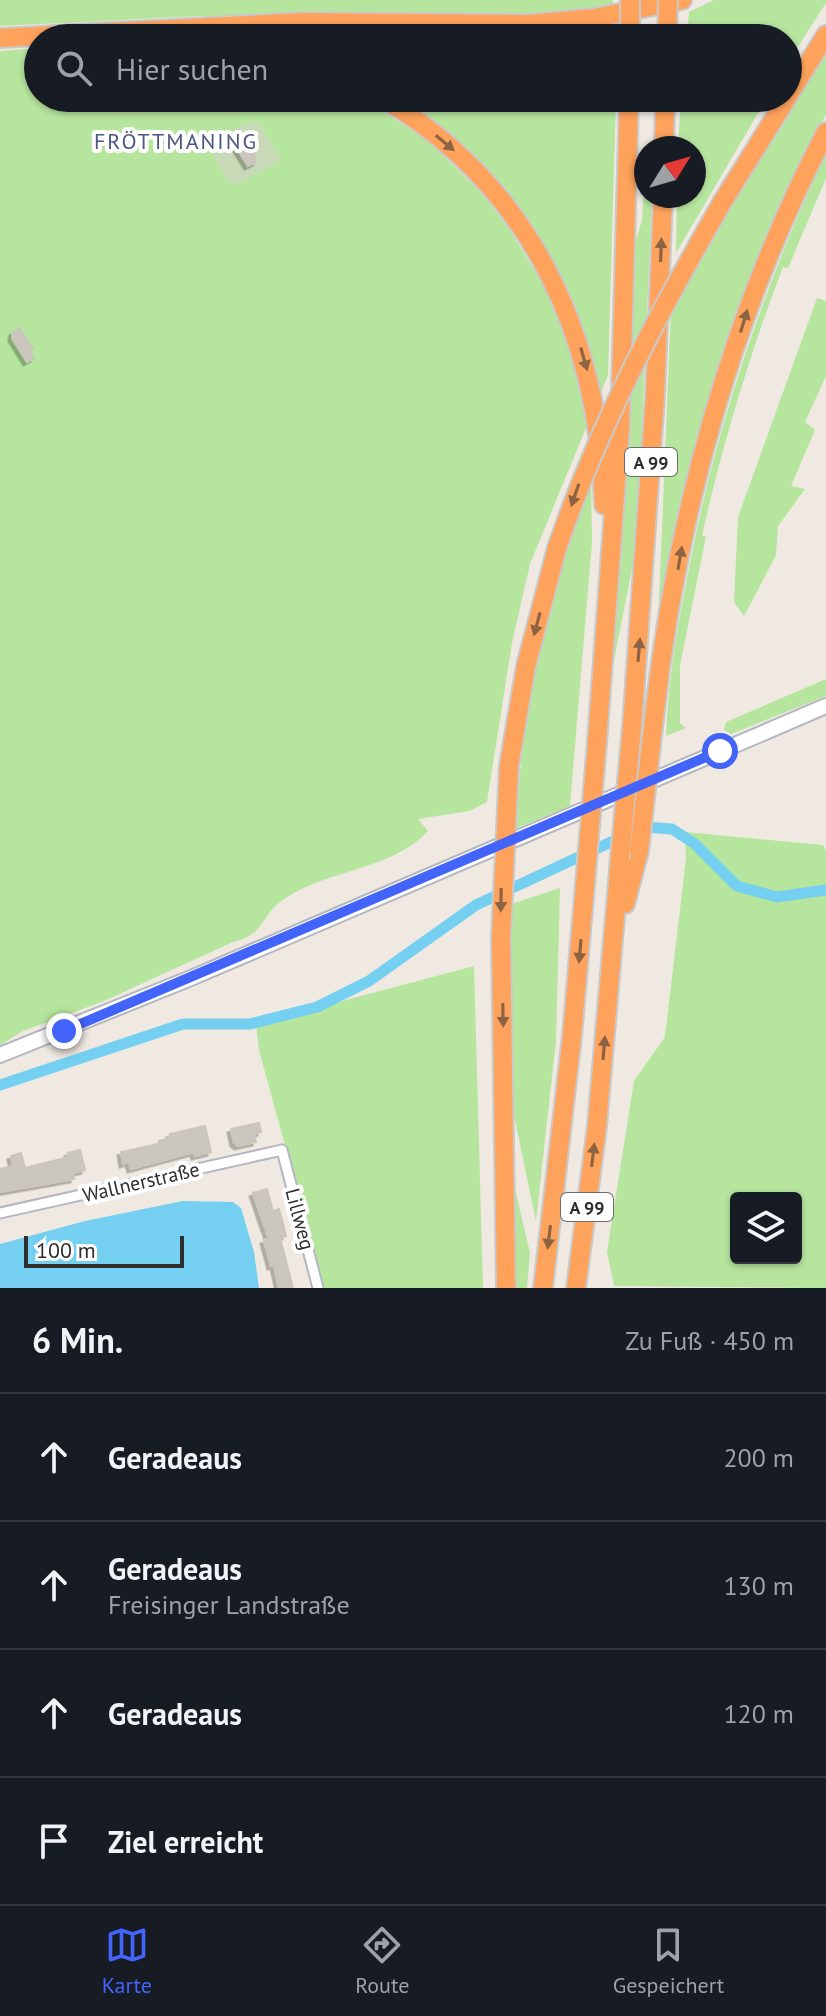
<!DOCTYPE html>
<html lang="de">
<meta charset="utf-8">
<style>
:root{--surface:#171b24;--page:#242831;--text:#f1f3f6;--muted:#9ea1a6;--line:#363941;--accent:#4264fb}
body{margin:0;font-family:"PT Sans",sans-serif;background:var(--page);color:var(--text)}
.controls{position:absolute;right:24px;bottom:24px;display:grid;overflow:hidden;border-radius:8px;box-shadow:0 2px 6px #0004}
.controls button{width:72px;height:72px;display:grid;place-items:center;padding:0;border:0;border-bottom:2px solid var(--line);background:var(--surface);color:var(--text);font:40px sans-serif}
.compass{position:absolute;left:634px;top:136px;width:72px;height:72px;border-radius:50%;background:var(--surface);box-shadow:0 2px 6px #0004;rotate:53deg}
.scale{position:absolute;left:24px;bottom:20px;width:160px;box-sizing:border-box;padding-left:8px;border:4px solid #2e2e2e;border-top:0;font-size:22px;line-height:28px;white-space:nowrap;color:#2e2e2e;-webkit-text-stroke:6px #fff;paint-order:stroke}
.stop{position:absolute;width:24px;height:24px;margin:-18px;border:6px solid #4264fb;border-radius:50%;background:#fff}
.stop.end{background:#4264fb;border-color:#fff;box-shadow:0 2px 8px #0008}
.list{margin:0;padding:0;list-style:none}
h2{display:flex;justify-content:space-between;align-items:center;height:104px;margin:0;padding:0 32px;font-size:34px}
h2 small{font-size:26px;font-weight:400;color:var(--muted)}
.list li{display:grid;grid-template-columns:52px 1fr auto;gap:24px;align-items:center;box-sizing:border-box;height:128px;padding:0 32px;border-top:2px solid var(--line)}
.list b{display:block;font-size:30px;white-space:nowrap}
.list p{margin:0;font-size:26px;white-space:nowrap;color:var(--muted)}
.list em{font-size:26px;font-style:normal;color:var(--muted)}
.icon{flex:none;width:44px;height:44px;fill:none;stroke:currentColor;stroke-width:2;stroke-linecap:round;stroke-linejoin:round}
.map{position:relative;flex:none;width:826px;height:1288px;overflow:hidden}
.search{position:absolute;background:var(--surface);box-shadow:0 2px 6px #0004;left:24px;right:24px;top:24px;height:88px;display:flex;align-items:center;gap:20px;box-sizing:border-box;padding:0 28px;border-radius:44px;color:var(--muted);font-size:30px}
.sheet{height:616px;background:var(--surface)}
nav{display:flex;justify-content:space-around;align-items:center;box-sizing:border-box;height:112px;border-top:2px solid var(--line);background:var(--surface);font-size:22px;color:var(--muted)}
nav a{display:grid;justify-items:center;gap:4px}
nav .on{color:var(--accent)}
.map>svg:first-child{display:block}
.green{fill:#b6e59e;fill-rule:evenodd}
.cemetery{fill:#c8d9b8}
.water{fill:#75cff0}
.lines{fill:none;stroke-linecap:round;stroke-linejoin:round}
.canal{stroke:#75cff0;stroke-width:11}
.building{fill:#cbc7bf;stroke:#cbc5ba;stroke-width:2;filter:url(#shadow)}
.street-casing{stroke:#b4b7c1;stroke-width:13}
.secondary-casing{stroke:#b4b7c1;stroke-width:18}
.highway-casing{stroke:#c9c9c9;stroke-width:22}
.street{stroke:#fff;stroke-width:9}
.secondary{stroke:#fff;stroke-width:14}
.highway{stroke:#ffa35c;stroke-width:18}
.highway-bridge-casing{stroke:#c9c9c9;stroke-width:22;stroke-linecap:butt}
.highway-bridge{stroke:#ffa35c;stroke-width:18}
.oneway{fill:#8c6343}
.route{stroke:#4264fb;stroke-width:10}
.labels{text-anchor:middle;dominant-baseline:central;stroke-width:8;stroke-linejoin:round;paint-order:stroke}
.shield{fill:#fff;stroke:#6d6d6d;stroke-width:2}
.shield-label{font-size:18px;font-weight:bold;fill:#2e2e2e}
.street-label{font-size:20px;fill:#2e2e2e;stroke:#fff}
.neighbourhood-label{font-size:22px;letter-spacing:2px;fill:#4d5680;stroke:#fff}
</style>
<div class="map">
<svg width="826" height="1288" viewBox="0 0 826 1288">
<defs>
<filter id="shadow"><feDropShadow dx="-3.5" dy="3.5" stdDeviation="0" flood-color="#0004"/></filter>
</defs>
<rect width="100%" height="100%" fill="#efe9e1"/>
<path class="green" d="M0,0H613L612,9L538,17L199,16L0,26Z
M714,0H826V3L788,62V38H687L689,12Z
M614,29V38L224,35L519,36Z
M826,43V114L743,294L706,410L686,486L662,626L658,625L671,309Z
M38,48V98H362L428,141L478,189L509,228L551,298L577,371L588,423L530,564L512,643L487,802L469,811L418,819L428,831C389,872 328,868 283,900C259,916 267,934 233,942L104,1001L23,1031L0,1045V51Z
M389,98H616L608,375L598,400L534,238Z
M681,98H767L676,253L677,196H694V148H678Z
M646,153V196H652L637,543L612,671L629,441L635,244L642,220Z
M826,153V178L788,268L783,267C749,355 723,444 702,535L706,537L680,665V723L686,728L666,736C668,680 678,623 689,568C717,422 764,287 826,153Z
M817,298L826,301V376L805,422L815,430L791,486L805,489L778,526L776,555L744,616L734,602L738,517Z
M591,477L592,542L570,806L515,829L521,761H517C530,664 555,568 591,477Z
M826,679V696L731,734L724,730L726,722Z
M685,832L823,845L826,851V1288L614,1286L607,1252L634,1081L665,1037L686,858ZM796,1198V1258H736V1198Z
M560,888L556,1041L536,1221L511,1101L507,937L511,904Z
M474,966L483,1288H324L259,1050L256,1024Z
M512,1176L530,1253L527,1288H511Z"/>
<path class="cemetery" d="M257,120L281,160L236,185L226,180L206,141Z"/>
<path class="water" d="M183,1201L233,1202L241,1208L254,1252L259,1288H0V1244L85,1221Z"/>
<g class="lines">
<path class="canal" d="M0,1085L183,1024H250L317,1007L369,981L476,905L643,827L672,829L695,844L737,886L777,897L826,890"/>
</g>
<path class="building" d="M248,135L256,162L248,166L233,142Z
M20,329L33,349L30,351L34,358L27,362L12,338L13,332Z
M259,1123L261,1132L254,1134L256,1142L238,1146L234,1143L231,1129Z
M205,1126L211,1152L195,1156L194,1152L131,1169L129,1162L123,1164L121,1152L159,1144V1141L171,1138L170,1134Z
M80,1150L85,1170L73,1173L74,1179L0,1192V1169L13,1166L11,1156L21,1153L25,1168L69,1157L68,1153Z
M267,1189L273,1211L279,1209L283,1224L286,1236L280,1238L293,1288H279L274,1265L271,1266L264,1240L269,1239L253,1193Z"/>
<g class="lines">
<defs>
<path id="street" d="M0,1213L282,1150L318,1288"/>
<path id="secondary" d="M0,1055L191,978L826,706"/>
<path id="highway" d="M0,38L301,22L529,24L595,18L682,0
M788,96L826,35
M382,98C532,186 599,336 604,505
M664,148L665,98
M723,201L787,98
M654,718C676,517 732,312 826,132
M632,727L655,396L663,196
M597,742L620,428L629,98
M509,766L526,666L557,548
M625,904L639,851
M501,937L506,1288
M543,1288L572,1036L586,873
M576,1288L597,1126L620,858"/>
</defs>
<use href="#street" class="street-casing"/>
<use href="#secondary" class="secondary-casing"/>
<use href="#highway" class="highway-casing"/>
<use href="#street" class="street"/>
<use href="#secondary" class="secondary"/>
<use href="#highway" class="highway"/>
<defs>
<path id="highway-bridge" d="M667,37L668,0
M630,38V0
M557,548C599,424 658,314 723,201
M639,851L654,718
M620,858L632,727
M586,873L597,742
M501,937L509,766"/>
</defs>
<use href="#highway-bridge" class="highway-bridge-casing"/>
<use href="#highway-bridge" class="highway-bridge"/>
</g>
<defs><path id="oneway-solid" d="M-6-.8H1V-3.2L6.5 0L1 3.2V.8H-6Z" transform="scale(2)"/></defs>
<g class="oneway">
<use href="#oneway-solid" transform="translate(445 143) rotate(40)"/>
<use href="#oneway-solid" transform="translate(661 250) rotate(-88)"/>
<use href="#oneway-solid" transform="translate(744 321) rotate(-73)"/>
<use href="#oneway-solid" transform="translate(584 359) rotate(74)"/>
<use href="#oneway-solid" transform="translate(575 495) rotate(109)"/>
<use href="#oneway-solid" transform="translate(680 558) rotate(-80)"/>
<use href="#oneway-solid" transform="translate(537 624) rotate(105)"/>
<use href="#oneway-solid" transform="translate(639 650) rotate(-85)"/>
<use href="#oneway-solid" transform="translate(501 900) rotate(91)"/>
<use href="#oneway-solid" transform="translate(580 951) rotate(95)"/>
<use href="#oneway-solid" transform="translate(503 1015) rotate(89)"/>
<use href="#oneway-solid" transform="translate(604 1048) rotate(-85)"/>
<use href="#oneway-solid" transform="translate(593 1155) rotate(-83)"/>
<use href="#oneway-solid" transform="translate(549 1237) rotate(97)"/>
</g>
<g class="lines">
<path class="route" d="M64,1031L720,751"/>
</g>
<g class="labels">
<g class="shield">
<rect x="625" y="448" width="52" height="28" rx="6"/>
<rect x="561" y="1193" width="52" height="28" rx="6"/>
</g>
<g class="shield-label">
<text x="651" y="462">A 99</text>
<text x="587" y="1207">A 99</text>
</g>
<g class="street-label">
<text transform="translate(141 1182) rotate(-13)">Wallnerstraße</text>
<text transform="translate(300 1219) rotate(75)">Lillweg</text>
</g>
<g class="neighbourhood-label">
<text x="176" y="141">FRÖTTMANING</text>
</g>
</g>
</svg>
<div class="controls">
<button><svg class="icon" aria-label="layers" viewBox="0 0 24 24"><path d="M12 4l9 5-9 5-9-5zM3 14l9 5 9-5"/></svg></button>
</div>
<svg class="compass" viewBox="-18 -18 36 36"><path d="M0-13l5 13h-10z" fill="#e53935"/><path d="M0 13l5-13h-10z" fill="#9ea1a6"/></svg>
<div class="scale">100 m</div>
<div class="stop" style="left:720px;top:751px"></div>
<div class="stop end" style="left:64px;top:1031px"></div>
<div class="search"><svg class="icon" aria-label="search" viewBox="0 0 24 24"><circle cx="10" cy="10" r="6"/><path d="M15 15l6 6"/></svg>Hier suchen</div>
</div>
<section class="sheet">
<h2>6 Min.<small>Zu Fuß · 450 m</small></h2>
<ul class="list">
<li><svg class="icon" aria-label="ahead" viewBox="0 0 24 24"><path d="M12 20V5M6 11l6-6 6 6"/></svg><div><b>Geradeaus</b></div><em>200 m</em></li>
<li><svg class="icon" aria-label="ahead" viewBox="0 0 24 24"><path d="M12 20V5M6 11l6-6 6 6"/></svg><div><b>Geradeaus</b><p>Freisinger Landstraße</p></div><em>130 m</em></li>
<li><svg class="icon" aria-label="ahead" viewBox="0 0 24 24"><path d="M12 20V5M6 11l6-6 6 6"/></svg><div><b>Geradeaus</b></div><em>120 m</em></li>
<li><svg class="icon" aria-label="arrive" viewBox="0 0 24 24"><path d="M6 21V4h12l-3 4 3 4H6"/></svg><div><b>Ziel erreicht</b></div></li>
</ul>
</section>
<nav>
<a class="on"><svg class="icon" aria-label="map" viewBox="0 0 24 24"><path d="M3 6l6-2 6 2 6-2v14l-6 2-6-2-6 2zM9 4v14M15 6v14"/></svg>Karte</a>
<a><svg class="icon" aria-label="directions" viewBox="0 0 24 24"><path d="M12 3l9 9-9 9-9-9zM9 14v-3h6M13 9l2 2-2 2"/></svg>Route</a>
<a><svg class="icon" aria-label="saved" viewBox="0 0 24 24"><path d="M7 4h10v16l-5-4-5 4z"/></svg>Gespeichert</a>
</nav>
